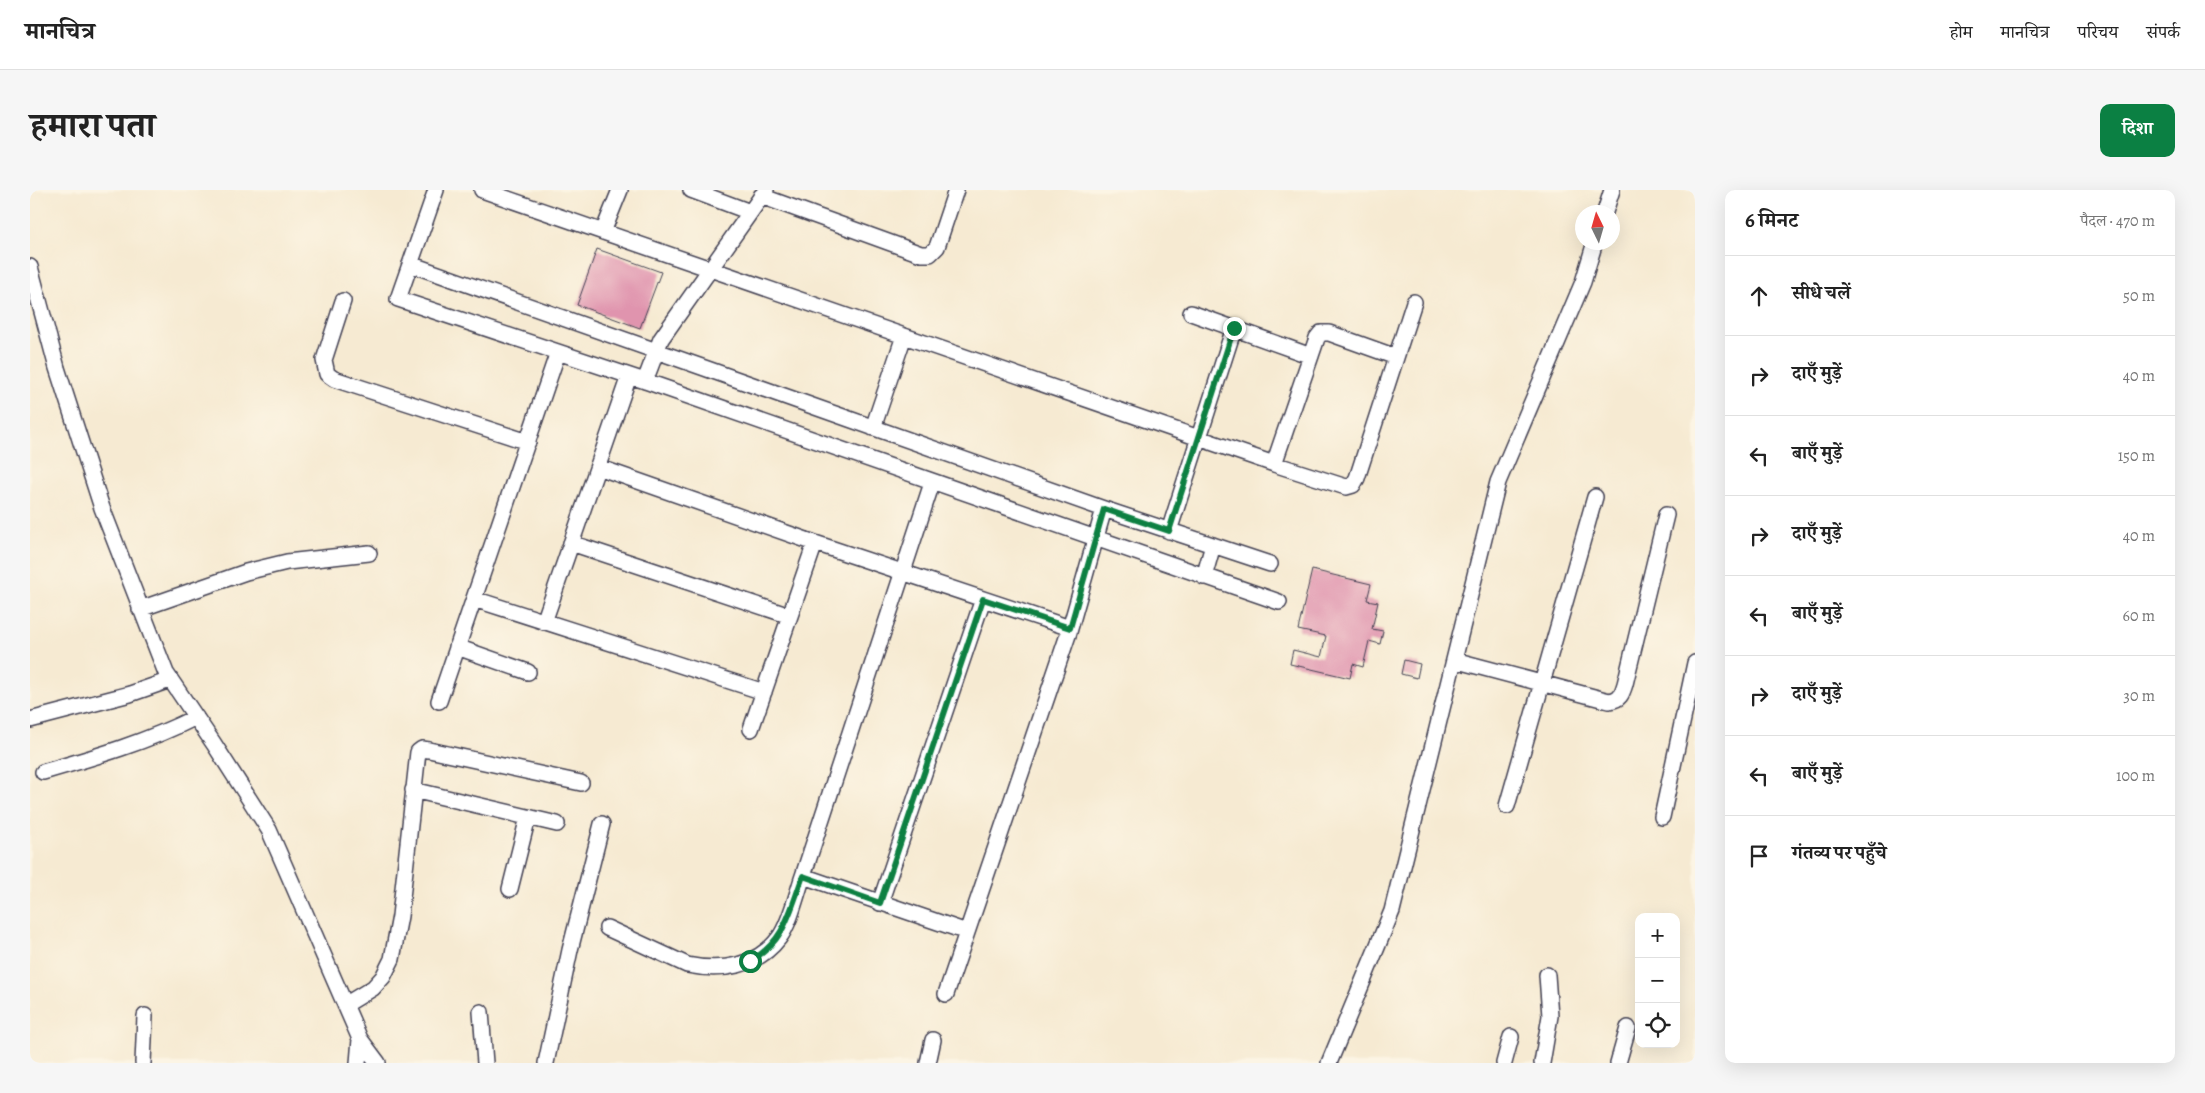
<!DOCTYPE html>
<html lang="hi">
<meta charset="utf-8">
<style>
:root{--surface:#fff;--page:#f6f6f6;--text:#222;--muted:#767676;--line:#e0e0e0;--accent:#0b8043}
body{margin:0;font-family:Alegreya,"Noto Serif Devanagari",serif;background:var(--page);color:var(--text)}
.controls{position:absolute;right:15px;bottom:15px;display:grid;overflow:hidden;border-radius:10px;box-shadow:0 5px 20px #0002}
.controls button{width:45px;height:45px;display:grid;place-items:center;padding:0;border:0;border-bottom:1px solid var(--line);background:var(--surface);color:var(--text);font:25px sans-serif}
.compass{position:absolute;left:1545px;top:15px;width:45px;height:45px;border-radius:50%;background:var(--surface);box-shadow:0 5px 20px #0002;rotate:355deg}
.stop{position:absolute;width:15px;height:15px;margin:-11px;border:4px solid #0b8043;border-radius:50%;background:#fff}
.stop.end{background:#0b8043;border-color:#fff;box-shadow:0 1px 5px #0008}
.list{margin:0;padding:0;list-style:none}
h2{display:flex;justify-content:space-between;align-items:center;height:65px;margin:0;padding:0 20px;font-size:21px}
h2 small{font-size:16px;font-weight:400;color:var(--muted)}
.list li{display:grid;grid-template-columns:32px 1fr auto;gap:15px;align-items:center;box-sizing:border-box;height:80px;padding:0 20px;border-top:1px solid var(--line)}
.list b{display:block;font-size:19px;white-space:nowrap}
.list em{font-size:16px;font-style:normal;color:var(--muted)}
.icon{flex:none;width:28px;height:28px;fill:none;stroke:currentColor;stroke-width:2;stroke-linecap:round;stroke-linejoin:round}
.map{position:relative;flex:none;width:1665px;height:873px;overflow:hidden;border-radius:10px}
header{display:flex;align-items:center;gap:30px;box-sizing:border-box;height:70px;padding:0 25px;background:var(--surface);border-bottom:1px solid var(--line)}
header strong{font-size:24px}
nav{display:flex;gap:28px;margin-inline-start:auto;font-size:18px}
.intro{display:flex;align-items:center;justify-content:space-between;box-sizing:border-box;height:120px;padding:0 30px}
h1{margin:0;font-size:35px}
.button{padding:12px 22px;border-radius:10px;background:var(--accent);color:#fff;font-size:18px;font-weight:700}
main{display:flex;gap:30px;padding:0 30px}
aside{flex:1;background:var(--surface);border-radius:10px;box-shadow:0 5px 20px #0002}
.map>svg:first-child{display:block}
.building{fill:#e094ae}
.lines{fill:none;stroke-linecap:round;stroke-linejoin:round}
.street-casing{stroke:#424052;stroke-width:18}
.street{stroke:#fff;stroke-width:15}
.route{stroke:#0b8043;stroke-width:6}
</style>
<header>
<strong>मानचित्र</strong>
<nav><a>होम</a><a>मानचित्र</a><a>परिचय</a><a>संपर्क</a></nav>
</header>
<div class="intro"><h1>हमारा पता</h1><a class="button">दिशा</a></div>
<main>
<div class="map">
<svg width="1665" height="873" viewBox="0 0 1665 873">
<rect width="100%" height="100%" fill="#fcf5e5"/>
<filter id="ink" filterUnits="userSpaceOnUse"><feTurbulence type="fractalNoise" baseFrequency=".02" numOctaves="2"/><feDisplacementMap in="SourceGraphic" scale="10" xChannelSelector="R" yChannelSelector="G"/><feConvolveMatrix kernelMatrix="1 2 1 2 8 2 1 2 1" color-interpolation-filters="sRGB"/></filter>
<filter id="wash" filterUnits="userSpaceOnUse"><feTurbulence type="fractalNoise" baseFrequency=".0096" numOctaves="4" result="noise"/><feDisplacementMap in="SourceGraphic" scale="20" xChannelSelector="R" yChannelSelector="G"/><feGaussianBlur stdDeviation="1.12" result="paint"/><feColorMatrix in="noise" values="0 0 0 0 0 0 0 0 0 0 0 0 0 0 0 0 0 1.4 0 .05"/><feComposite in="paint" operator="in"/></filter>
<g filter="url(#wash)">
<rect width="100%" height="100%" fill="#f6ead2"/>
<g id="blocks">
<path class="building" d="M567,59L631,82L610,138L547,115Z
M1282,380L1341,394L1337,410L1348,412L1342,439L1353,441L1350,454L1339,451L1333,477L1323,474L1320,488L1260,474L1263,460L1291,467L1296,446L1268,440Z
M1374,470L1390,474L1387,488L1371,484Z"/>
</g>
</g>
<g filter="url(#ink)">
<use href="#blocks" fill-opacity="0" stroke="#424052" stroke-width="1"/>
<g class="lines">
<defs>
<path id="street" d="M406,0L368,109L615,191L1249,412
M452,0L1244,274L1316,297L1323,295L1327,288L1384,112
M661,0L720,22
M731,6L891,64H900L907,57L926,0
M1575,22L1582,0
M573,42L590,0
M380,74L1074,319L1240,374
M0,77L27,178L72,318L136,483L184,554L239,640L330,849L348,873
M313,111L294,170L297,184L304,189L498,252
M1161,123L1281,166
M615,191L631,149L736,0
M843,238L874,146
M1244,274L1287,148L1291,143H1299L1366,167
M568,277L785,353L1040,438
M1139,341L1204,138
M541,353L760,426
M1174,387L1183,355
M444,409L734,502
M110,419L216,382L257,372L339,363
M514,432L599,186
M427,457L498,482
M1424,470L1579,511C1590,510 1592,504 1595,494L1636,325
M409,511L528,162
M0,530L100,504L140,490
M721,539L785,353
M13,582C65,567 117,552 166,527
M383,600L527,634
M1477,616L1565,307
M1632,627L1665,473
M773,686L937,742
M480,699L498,627
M850,713L953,409
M577,738L657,775C691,782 727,777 749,748C760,734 767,703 773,686L902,293
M916,804L1039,442L1074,319
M315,815L343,798L353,787L362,769L370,726L388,562L392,559L399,560L551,593
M451,822L455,873
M113,873L115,826
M328,873L330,849
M516,873L540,760L572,634
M898,873L903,850
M1299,873L1362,721L1468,292L1553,92L1565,52
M1474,873L1481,847
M1512,873L1520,826L1517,785
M1588,873L1598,838"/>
</defs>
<use href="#street" class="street-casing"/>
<use href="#street" class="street"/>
</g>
</g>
<g class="lines" filter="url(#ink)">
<path class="route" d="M720,771C755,752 760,721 773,686L850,713L953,409L1040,438L1074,319L1139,341L1204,138"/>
</g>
</svg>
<div class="controls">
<button>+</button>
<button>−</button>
<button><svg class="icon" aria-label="locate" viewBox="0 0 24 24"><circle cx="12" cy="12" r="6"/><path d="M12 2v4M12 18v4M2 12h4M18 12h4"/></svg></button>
</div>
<svg class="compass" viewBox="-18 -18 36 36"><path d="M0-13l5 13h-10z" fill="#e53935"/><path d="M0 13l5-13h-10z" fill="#767676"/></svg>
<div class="stop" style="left:720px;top:771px"></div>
<div class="stop end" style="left:1204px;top:138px"></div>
</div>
<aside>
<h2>6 मिनट<small>पैदल · 470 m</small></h2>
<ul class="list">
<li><svg class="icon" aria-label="ahead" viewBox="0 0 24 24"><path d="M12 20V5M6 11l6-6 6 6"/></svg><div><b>सीधे चलें</b></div><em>50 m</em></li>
<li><svg class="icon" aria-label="right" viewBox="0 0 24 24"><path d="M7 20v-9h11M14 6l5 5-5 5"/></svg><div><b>दाएँ मुड़ें</b></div><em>40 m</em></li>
<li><svg class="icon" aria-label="left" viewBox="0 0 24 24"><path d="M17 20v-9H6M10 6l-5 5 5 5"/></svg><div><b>बाएँ मुड़ें</b></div><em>150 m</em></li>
<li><svg class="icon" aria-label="right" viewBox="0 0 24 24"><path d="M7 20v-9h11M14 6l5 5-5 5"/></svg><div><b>दाएँ मुड़ें</b></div><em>40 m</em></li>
<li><svg class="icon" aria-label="left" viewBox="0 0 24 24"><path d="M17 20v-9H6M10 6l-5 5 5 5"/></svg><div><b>बाएँ मुड़ें</b></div><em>60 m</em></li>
<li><svg class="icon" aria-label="right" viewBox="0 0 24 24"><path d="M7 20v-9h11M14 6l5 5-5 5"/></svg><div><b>दाएँ मुड़ें</b></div><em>30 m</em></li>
<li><svg class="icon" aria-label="left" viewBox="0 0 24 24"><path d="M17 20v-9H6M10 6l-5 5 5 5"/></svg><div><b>बाएँ मुड़ें</b></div><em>100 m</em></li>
<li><svg class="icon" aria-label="arrive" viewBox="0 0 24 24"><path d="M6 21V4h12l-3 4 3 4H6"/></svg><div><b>गंतव्य पर पहुँचे</b></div></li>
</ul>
</aside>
</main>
